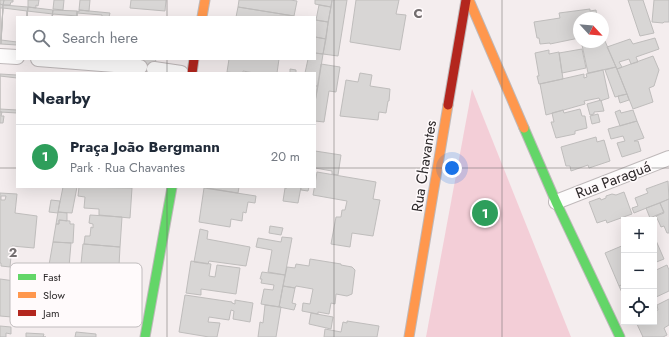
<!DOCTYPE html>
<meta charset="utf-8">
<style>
:root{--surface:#fff;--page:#f2f2f3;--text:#1f2937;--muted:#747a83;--line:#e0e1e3;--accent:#111827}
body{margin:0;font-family:Jost,sans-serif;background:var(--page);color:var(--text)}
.controls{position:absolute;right:12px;bottom:12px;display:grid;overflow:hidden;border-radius:0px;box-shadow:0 4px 16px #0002}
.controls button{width:36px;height:36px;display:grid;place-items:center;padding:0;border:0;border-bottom:1px solid var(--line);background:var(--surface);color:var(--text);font:20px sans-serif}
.compass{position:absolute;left:573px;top:12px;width:36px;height:36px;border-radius:50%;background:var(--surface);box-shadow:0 4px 16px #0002;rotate:116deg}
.you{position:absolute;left:452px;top:168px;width:14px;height:14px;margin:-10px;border:3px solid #fff;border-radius:50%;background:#1a73e8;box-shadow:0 0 0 6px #1a73e833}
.badge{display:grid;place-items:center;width:26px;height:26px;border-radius:50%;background:var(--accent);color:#fff;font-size:13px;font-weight:700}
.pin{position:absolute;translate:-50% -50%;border:2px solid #fff;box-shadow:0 1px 4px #0006}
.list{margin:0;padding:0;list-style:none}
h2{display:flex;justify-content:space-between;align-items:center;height:52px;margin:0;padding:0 16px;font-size:17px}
h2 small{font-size:13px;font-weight:400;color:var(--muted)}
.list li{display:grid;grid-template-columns:26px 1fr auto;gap:12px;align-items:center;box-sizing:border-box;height:64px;padding:0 16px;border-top:1px solid var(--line)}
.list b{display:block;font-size:15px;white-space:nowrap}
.list p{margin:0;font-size:13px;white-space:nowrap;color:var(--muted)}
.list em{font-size:13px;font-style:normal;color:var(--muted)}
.icon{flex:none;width:22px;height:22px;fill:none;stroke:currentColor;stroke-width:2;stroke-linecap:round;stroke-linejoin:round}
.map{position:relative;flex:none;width:669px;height:337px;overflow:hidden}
.search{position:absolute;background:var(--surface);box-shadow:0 4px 16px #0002;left:16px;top:16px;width:300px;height:44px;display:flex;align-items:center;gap:10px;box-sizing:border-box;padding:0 14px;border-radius:0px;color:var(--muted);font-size:15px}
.panel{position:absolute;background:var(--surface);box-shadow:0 4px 16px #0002;left:16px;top:72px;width:300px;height:116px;border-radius:0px}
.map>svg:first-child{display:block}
.green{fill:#f3ced7}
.building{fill:#d8d6d5;stroke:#bfbdbc;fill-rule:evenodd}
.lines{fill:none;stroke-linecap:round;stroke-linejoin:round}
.street-casing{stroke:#bfb9ba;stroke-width:16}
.fast-casing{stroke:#bfb9ba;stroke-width:11}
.slow-casing{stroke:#bfb9ba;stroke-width:11}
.jam-casing{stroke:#bfb9ba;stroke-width:11}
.street{stroke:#fdfcfc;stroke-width:14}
.fast{stroke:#63d668;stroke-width:9}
.slow{stroke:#ff974d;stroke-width:9}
.jam{stroke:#b3261e;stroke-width:9}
.grid{fill:none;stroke:#736e6f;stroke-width:1;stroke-opacity:0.55}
.labels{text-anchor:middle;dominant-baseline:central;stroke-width:3;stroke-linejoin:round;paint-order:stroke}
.street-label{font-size:15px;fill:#2e2a2b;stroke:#fffafb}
.key{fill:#fffafb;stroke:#c0bcbd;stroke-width:1}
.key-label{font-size:11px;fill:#2e2a2b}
.grid-label{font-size:13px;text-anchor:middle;font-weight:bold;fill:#736e6f;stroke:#fffafb;stroke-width:3;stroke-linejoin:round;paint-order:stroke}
</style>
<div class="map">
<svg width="669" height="337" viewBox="0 0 669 337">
<rect width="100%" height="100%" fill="#f4edee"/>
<path class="green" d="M472,89L571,337H426Z"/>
<path class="building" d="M0,0H4L3,5L0,4Z
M4,0H13V2H11L10,5H3Z
M28,0H39L38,6L36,5V8L28,7Z
M54,0H64L63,10L53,9Z
M80,0H90L89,11L79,10Z
M131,0H166L165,11L130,8Z
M239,0H290L297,1L294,16L238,7Z
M315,0H332L331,7L315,4Z
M332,0H347L338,56L323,54Z
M356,0H399L396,14L406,15L400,50L350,42Z
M628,0H643L654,33L640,36Z
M654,0H669V22H664L663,23L652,22Z
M0,4L3,5L1,44H0Z
M3,5L28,7L27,17H17V45L1,44Z
M319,5L331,7L328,22L316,20Z
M28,7L53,10L52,17H27Z
M238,7L294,16L236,17Z
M0,8H3L1,40H0Z
M3,8L27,11V17H17V42L1,40Z
M590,9V11L596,10L597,18H579V38L550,44V43L540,44L539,38H537L534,22L560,18L559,13Z
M53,10L77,11V17H52Z
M79,10L110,13L109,17H77V11L79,12Z
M27,11L53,14L52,17H27Z
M77,13L102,15V17H77Z
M53,14L77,16V17H52Z
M315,20L328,22L326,39L315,37Z
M315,37L326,39L323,54L315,53Z
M655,38L659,49L636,57L638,62L631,64L629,59L619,62L622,67L617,69L607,47L630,39L633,44Z
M605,41L616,67L588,73L582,45Z
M582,49L586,68L562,73L559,53Z
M549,50V54L559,52L563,79L539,84L537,76H539L535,53Z
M315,53L323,54L318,86H315V73H305L308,59H315Z
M653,56L659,70L654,86L649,88L653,102L633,109L617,69Z
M142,59H156L153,73L140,72Z
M229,59H279L277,73H254L243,71V73H235L227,72Z
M321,64L340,67L336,92L329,91L324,122L315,121V102Z
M616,67L627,94L615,97L605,70Z
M290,69L296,70V73H290Z
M603,70L609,98L600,101L599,98L584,101L585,104L546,115L540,84L584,74V78L587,77L586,74Z
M360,73L372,75L370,86L390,89L389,101H388L386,113L379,112L378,120L340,116L346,80L358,82Z
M0,74L17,75V113L0,112Z
M0,76L17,78V110L0,109Z
M315,86H318L315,102Z
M627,94L629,100L620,103L618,96Z
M601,100L604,111L594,112V114L590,115L587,104Z
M580,109L582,116H585L587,128L575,131V134L556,138L551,122H554L552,113L563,110L564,113Z
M620,110L621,113L633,110L637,121L620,126L615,112Z
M0,112H2L1,116H4L3,123H0Z
M598,114L600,122L592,124L590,116Z
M637,121L644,138L634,141H638L641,151L622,157L617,143L625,141L623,136L611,139L608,129Z
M596,137L597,142L604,140L610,161L589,168L588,165L571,171L570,166H566L561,147Z
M315,151L341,155L338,175L332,174V171L315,168Z
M317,172L376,182L373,199L380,200L373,236L352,233L350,247L331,244L336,217H341L342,210H345L347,201L313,195Z
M668,181L669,199L634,213L632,208L638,206L635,198L648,193L646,189Z
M63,187H77L72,213L58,212Z
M79,187L132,188L130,218L99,215V209L84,208L85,197L78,196Z
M207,187H239L238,193L207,188Z
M287,187H301L298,203L283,201L285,188H287Z
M301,187H309L308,191L301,190Z
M204,188L256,196L255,203L248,202L246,213L243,212L242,221L231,219L230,227L199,222Z
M624,192L632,214L607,223L606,220L597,223L589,202L600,198L601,200L606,198V196L612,194L616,195Z
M0,193L17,194L15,213L37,216L34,248L12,246L10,267L1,266V263H0ZM1,196H6L5,200H1Z
M669,199V233H667L664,226L661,227L656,216L664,213L660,203Z
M51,200L60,201L58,213L49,212Z
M660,203L664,212L650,218L646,208Z
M58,212L67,213V221L59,220V224H56Z
M90,215L122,217L120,247L84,244L85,236H90L91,227L93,228V224L89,223Z
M59,220L70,221V224H74L73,243L53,242L56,224H59Z
M270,226L283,228L281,235L269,233Z
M200,229L208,231L207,239L250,247L246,266L209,261L208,264L194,262Z
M654,236L664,259L654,263Z
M282,237L292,238L285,275L268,272L272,250L256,247L258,238L281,242Z
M53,242L71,243L69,267L49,265Z
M83,244L120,247L119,266L81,264Z
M624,245V284L619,286L605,253Z
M310,259L341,264V265L352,267L355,270L352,294L347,296L336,294L335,304L331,303L329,314L318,312V314L302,311L303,303L310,304L313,289L296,286L295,288L283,286L287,267L295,268L296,264L309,266Z
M191,261L211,264L209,276L215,277L217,265L240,268L236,294L201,289V295L186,293Z
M667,265L669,270V291L654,298V271Z
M262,272L285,275L279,307L261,304L264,289L273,290L274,285L261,283L262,279H260Z
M0,279L15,281L12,317L0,316Z
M624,284V297L619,286Z
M283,286L295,288L292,303L296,304L294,310L279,307Z
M185,295L232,302V303L235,304V300L253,303L250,322L233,319L234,311L231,310L229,320L209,317L208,322L220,323L217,337H209L179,332Z
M669,299V325L664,328L667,335L663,337H642H643L636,322H654V308L656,311L658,310L657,305Z
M265,305L281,307L276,337H258L260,322L263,323Z
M311,313L333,317L331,329L309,324Z
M347,321L379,326L377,337H324L325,329L341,332L343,322L347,323Z
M0,326L11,327V334L6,333V337H0Z
M76,332L96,334V337H75Z
M26,333L44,334L43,337H46H26Z"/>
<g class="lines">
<defs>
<path id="street" d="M0,56L17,57
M38,59L140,67
M154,69L181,73
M556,202L669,158"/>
<path id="fast" d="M524,128L556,202L620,337
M145,337L172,187"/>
<path id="slow" d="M469,0L524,128
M202,17L205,0
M409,337L448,105"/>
<path id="jam" d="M192,73L194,59
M448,105L466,0"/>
</defs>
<use href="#street" class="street-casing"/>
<use href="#fast" class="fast-casing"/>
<use href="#slow" class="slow-casing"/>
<use href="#jam" class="jam-casing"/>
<use href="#street" class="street"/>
<use href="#fast" class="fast"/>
<use href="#slow" class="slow"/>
<use href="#jam" class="jam"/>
</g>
<path class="grid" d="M167,0V17M334,0V337M502,0V337M167,59V73M0,168H17M315,168H669M167,187V337"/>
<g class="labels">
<g class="street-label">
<text transform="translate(424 166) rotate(-81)">Rua Chavantes</text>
<text transform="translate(613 180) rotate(-21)">Rua Paraguá</text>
</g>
</g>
<rect x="10" y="263" width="132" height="64" rx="6" class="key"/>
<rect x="18" y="274" width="18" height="6" fill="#63d668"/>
<rect x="18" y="292" width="18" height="6" fill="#ff974d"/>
<rect x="18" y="310" width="18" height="6" fill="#b3261e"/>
<g class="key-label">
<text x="43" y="281">Fast</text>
<text x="43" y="299">Slow</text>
<text x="43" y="317">Jam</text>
</g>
<g class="grid-label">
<text x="418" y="18">C</text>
<text x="13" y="257">2</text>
</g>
</svg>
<div class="controls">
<button>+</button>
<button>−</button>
<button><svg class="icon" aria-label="locate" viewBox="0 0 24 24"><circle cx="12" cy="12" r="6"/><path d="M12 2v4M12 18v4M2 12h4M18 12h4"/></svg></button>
</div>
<svg class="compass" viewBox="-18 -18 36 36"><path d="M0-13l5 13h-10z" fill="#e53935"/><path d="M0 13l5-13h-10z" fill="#747a83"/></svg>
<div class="you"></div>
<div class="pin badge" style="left:485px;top:213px;background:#2e9e5b">1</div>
<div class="search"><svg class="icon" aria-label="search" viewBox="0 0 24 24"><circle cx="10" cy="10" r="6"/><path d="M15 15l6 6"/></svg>Search here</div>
<section class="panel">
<h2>Nearby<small></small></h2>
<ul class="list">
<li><span class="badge" style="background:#2e9e5b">1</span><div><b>Praça João Bergmann</b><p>Park · Rua Chavantes</p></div><em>20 m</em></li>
</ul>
</section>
</div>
